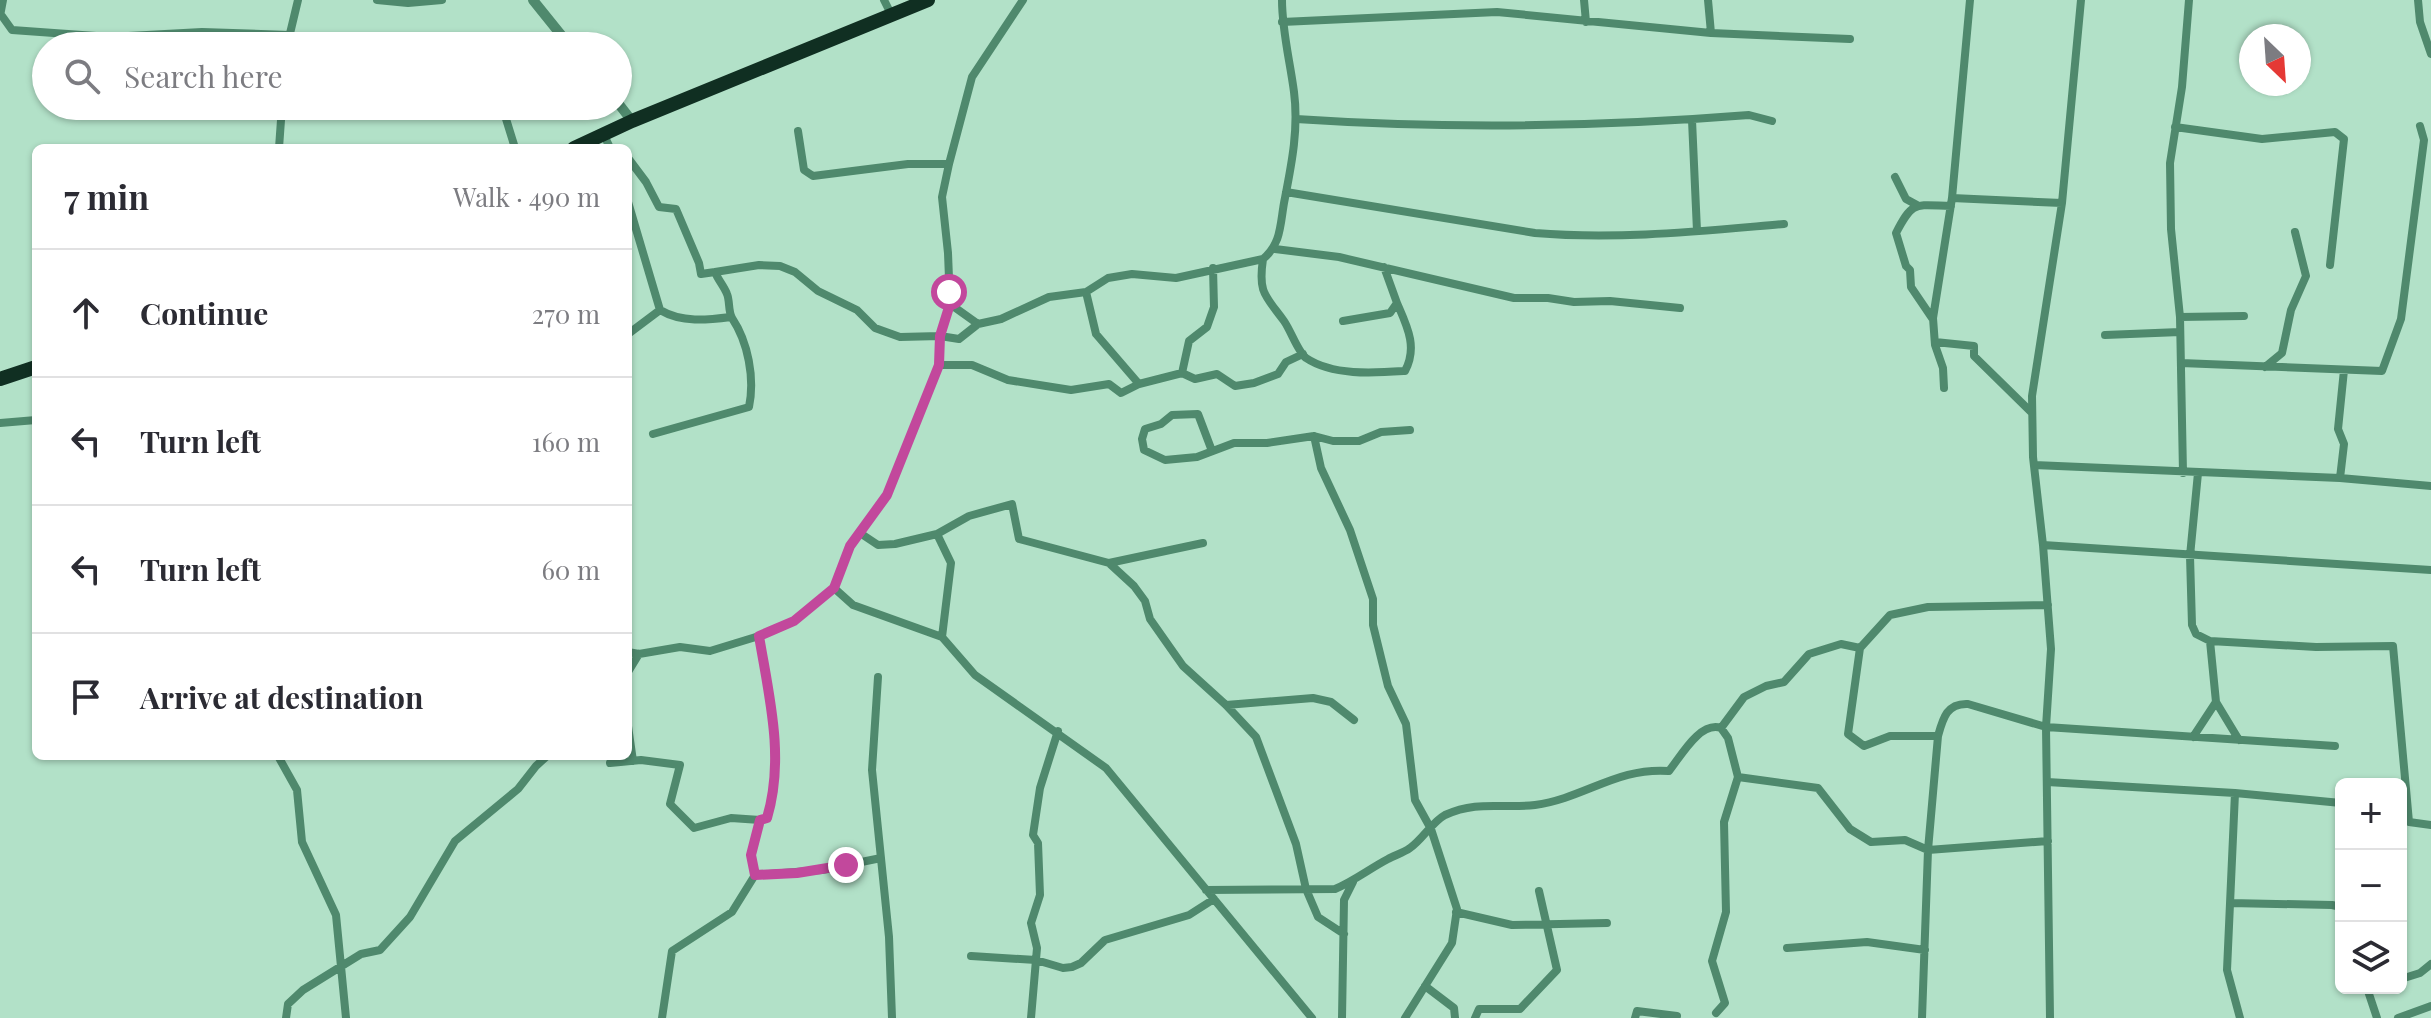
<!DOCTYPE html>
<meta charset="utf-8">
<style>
:root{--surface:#fff;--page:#f7f7f7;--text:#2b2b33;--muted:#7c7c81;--line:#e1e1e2}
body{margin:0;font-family:"Playfair Display",serif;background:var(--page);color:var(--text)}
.controls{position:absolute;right:24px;bottom:24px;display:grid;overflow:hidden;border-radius:12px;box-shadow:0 2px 6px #0004}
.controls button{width:72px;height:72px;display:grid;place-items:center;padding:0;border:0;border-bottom:2px solid var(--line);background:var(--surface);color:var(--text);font:40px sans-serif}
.compass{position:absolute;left:2239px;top:24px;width:72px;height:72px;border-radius:50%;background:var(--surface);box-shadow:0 2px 6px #0004;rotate:155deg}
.stop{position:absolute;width:24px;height:24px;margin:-18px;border:6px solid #c2489c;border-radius:50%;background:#fff}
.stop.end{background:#c2489c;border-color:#fff;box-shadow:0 2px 8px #0008}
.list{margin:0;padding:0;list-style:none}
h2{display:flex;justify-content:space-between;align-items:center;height:104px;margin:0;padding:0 32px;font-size:34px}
h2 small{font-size:26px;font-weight:400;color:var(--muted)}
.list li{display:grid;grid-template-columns:52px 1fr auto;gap:24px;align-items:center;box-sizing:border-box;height:128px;padding:0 32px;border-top:2px solid var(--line)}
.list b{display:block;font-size:30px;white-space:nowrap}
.list em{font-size:26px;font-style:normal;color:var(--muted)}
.icon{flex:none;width:44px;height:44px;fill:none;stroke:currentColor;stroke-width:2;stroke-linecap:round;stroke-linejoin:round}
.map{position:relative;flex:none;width:2431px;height:1018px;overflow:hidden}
.search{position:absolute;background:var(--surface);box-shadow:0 2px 6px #0004;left:32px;top:32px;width:600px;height:88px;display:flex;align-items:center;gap:20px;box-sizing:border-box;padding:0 28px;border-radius:44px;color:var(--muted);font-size:30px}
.panel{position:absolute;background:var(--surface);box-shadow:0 2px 6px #0004;left:32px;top:144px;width:600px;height:616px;border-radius:12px}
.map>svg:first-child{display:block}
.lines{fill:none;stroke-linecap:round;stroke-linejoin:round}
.minor{stroke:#4f896d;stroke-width:8}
.tertiary{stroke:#4f896d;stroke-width:10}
.trunk{stroke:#102f22;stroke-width:14}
.route{stroke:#c2489c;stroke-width:10}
</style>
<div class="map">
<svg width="2431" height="1018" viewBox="0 0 2431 1018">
<rect width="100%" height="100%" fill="#b2e1c8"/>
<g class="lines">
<path class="minor" d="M377,0L408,3L442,0
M884,0L892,16
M1282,0C1282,31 1290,61 1294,92C1299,130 1291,167 1284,203C1280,226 1281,244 1263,259C1258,293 1265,295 1284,321C1291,331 1298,352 1306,358C1333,376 1374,373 1405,371C1418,347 1407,326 1397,303
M1584,0L1586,22
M2189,0L2182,87L2170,163L2171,229L2180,317L2244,316
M2418,0L2420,22L2431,54
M0,16L3,0
M2,16L12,30L110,37L202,32L289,35
M1282,22L1497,12L1711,33L1708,0
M1711,33L1850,39
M287,46L298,0
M502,106L515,148
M1296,119C1446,129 1599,127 1749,115L1772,121
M1692,120L1697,231
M2175,127L2262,139L2335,132L2344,139L2330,265
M798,131L804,170L813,176L908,164H949
M604,135L610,148
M279,148L282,106
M628,158L646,182L659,207L676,209L699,263L701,274L715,272C718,280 724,286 727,294C730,301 728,311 732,318C748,342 755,378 749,407L653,434
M1895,177L1906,199L1917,205
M1286,192L1535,233C1618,240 1701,231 1784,224
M1952,198L2062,203
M628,202L660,310C682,323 707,320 731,317
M1275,249L1339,257L1514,298H1548L1574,302L1610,301L1680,308
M715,272L759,265L780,266L795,272L818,291L857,310L875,328L900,337L940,336L959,339L978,324L1001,319L1049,297L1086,292L1108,278L1132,274L1176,278L1263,259
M1086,292L1096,334L1139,384L1182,373L1195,379L1217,374L1235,386L1254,383L1278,374L1286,362L1303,354
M950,304L978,324
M2180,317L2183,473
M1932,318L1911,287L1910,270L1906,266L1896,233C1913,200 1915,205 1951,206
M1343,321L1390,313L1397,303L1384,267
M628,334L660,310
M2105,335L2180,332
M1935,342L1974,346V356L2032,413
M2181,363L2382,371L2401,319L2424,140L2420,126
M939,365H972L1008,380L1071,390L1109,384L1121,393L1139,384
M2265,367L2282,353L2291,310L2306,276L2295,232
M1182,373L1189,341L1207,327L1214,307L1213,268
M1944,388L1943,368L1935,345L1933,318L1952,198L1970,0
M0,423L36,420
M1314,436L1321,468L1350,530L1373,599V625L1388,686L1406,724L1415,800L1431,829L1457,909L1452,943L1405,1018
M1212,451L1198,414L1172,415L1161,424L1145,429L1142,439L1144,450L1165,460L1197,457L1234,443H1267L1314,436L1333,441H1359L1381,432L1410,430
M2034,465L2340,478L2431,486
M2198,473L2190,556L2192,625L2196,634L2210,641L2316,647L2393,646L2409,822L2431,825
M2340,478L2344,444L2338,429L2344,370
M860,533L878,545L895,544L937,534L969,516L1012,504L1019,539L1109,563L1134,586L1145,601L1150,619L1183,666L1226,705L1256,737L1296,844L1306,889L1318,917L1344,934
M937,534L951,563L942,637
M2043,545L2431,570
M1109,563L1203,543
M834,588L853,605L942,637L975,675L1106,768L1312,1018
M1860,648L1848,734L1864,746L1890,736H1938
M628,652L639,654L680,647L710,651L759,636L794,621L834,588L850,546L887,495L939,365L940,336L950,304L948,253L942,197L949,164L972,77L1023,0
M628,672L639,654
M878,677L872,770L889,937L892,1018
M2216,702L2239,740
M1226,705L1313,698L1331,702L1354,720
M628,726L633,761
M2193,737L2216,702L2210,641
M278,756L297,790L302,842L336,915L346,1018
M610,763L641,760L680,765L670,804L694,828L731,818L760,820
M1738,777L1818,788L1850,829L1871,842L1905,840L1928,850L2048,841
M2047,782L2235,793L2341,803
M2235,793L2227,970L2240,1018
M755,875L822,870L881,858
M1206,890L1335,889C1354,881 1369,869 1388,859C1395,855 1403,853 1410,848C1422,840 1432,822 1445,815C1478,800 1502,809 1535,805C1585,798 1617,767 1669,771C1681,756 1700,721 1721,728L1744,697L1766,686L1784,682L1809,654L1841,644L1860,648L1890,615L1928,607L2048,605
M2230,903L2332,905L2341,907
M1456,912L1512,925L1607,923
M1787,948L1867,942L1925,950
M971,956L1036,960L1063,968L1072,967L1081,963L1105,940L1189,915L1214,899
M2401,979L2420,973L2431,964
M1425,986L1454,1008L1455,1018
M2367,988L2377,1018
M1716,1013L1725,1003L1712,961L1726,912L1724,822L1738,777L1728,738L1721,728
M286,1018L288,1004L303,990L361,954L380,950L410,917L455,841L518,789L536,766L547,756
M662,1018L672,951L732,912L755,875L751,855L760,820L767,818C785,757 769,696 759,636
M1031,1018L1037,948L1031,923L1040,895L1038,843L1033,835L1040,788L1058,731
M1342,1018L1344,900L1353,882
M1475,1018L1479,1009H1520L1557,970L1539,891
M1635,1018L1637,1011L1677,1016
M1922,1018L1928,850L1938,736C1943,718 1947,703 1968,704L2046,727L2335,746
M2050,1018L2046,727L2051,649L2043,545L2033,457L2032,396L2062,203L2081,0
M2398,1018L2431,1006"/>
<path class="tertiary" d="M533,0L570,46
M618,103L632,121"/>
<path class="trunk" d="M574,148L632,121L928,0
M0,379L36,367"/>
</g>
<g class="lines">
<path class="route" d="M846,865L797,873L755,875L751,855L760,820L767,818C785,758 769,696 759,636L794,621L834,588L850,546L887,495L939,365L940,336L950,304L949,292"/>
</g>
</svg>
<div class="controls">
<button>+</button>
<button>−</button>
<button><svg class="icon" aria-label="layers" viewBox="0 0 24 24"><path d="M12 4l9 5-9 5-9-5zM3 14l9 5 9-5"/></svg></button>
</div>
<svg class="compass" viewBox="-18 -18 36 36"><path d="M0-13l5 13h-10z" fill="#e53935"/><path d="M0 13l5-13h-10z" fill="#7c7c81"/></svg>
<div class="stop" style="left:949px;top:292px"></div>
<div class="stop end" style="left:846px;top:865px"></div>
<div class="search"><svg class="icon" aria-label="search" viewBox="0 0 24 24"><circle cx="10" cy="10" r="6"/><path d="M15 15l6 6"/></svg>Search here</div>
<section class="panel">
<h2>7 min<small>Walk · 490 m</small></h2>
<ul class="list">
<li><svg class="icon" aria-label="ahead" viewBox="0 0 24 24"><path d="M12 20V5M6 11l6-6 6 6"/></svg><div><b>Continue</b></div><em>270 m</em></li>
<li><svg class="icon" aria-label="left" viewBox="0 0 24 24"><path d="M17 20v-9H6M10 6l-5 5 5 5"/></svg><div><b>Turn left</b></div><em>160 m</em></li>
<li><svg class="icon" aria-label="left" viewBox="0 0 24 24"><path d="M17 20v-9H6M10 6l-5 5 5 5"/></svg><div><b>Turn left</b></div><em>60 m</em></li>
<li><svg class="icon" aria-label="arrive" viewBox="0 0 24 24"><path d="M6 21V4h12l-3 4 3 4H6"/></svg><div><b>Arrive at destination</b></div></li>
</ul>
</section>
</div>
